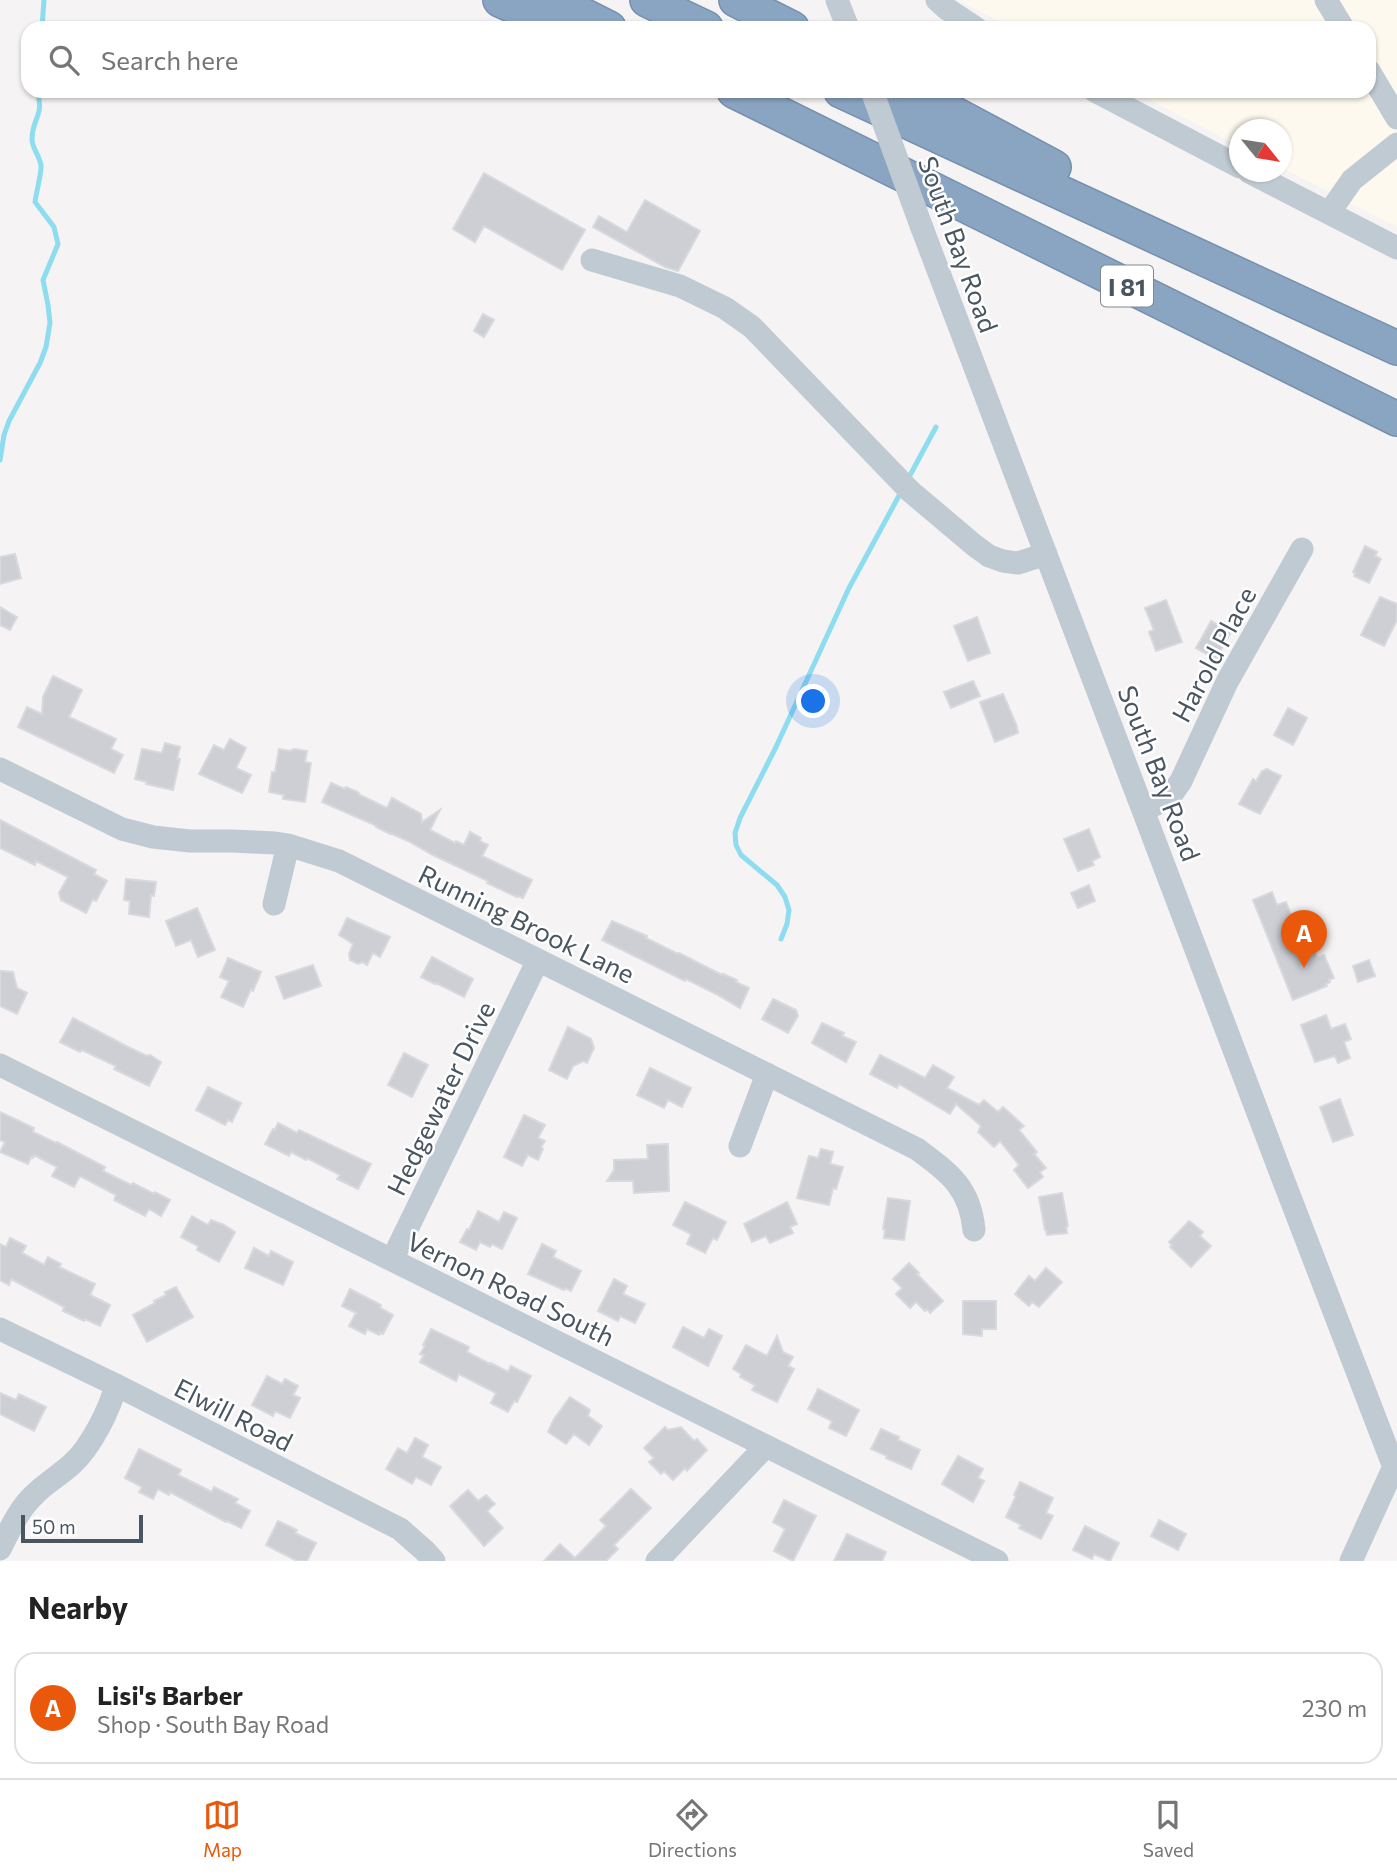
<!DOCTYPE html>
<meta charset="utf-8">
<style>
:root{--surface:#fff;--page:#f6f6f6;--text:#222;--muted:#767676;--line:#e0e0e0;--accent:#ea580c}
body{margin:0;font-family:Commissioner,sans-serif;background:var(--page);color:var(--text)}
.compass{position:absolute;left:1229px;top:119px;width:63px;height:63px;border-radius:50%;background:var(--surface);box-shadow:0 2px 5px #0004;rotate:120deg}
.scale{position:absolute;left:21px;bottom:18px;width:122px;box-sizing:border-box;padding-left:7px;border:4px solid #495661;border-top:0;font-size:19px;line-height:24px;white-space:nowrap;color:#495661;-webkit-text-stroke:5px #fff;paint-order:stroke}
.you{position:absolute;left:814px;top:702px;width:24px;height:24px;margin:-18px;border:5px solid #fff;border-radius:50%;background:#1a73e8;box-shadow:0 0 0 10px #1a73e833}
.badge{display:grid;place-items:center;width:46px;height:46px;border-radius:50%;background:var(--accent);color:#fff;font-size:23px;font-weight:700}
.pin{position:absolute;translate:-50% -58px;filter:drop-shadow(0 2px 4px #0008)}
.pin::after{content:'';position:absolute;top:37px;width:24px;height:21px;background:inherit;clip-path:polygon(0 0,100% 0,50% 100%)}
.list{margin:0;padding:0;list-style:none}
h2{display:flex;justify-content:space-between;align-items:center;height:91px;margin:0;padding:0 28px;font-size:30px}
h2 small{font-size:23px;font-weight:400;color:var(--muted)}
.list li{display:grid;grid-template-columns:46px 1fr auto;gap:21px;align-items:center;box-sizing:border-box;height:112px;margin:0 14px 14px;padding:0 14px;border:2px solid var(--line);border-radius:21px}
.list b{display:block;font-size:26px;white-space:nowrap}
.list p{margin:0;font-size:23px;white-space:nowrap;color:var(--muted)}
.list em{font-size:23px;font-style:normal;color:var(--muted)}
.icon{flex:none;width:38px;height:38px;fill:none;stroke:currentColor;stroke-width:2;stroke-linecap:round;stroke-linejoin:round}
.map{position:relative;flex:none;width:1397px;height:1561px;overflow:hidden}
.search{position:absolute;background:var(--surface);box-shadow:0 2px 5px #0004;left:21px;right:21px;top:21px;height:77px;display:flex;align-items:center;gap:18px;box-sizing:border-box;padding:0 24px;border-radius:21px;color:var(--muted);font-size:26px}
.sheet{height:217px;background:var(--surface)}
nav{display:flex;justify-content:space-around;align-items:center;box-sizing:border-box;height:98px;border-top:2px solid var(--line);background:var(--surface);font-size:19px;color:var(--muted)}
nav a{display:grid;justify-items:center;gap:4px}
nav .on{color:var(--accent)}
.map>svg:first-child{display:block}
.commercial{fill:#fdf9ee}
.lines{fill:none;stroke-linecap:round;stroke-linejoin:round}
.stream{stroke:#8edcef;stroke-width:5}
.building{fill:#cdcfd5;stroke:#d7d9de;stroke-width:2}
.highway-casing{stroke:#7590ae;stroke-width:36}
.minor{stroke:#c0cad2;stroke-width:23}
.highway{stroke:#8aa5c2;stroke-width:33}
.minor-bridge{stroke:#c0cad2;stroke-width:23}
.labels{text-anchor:middle;dominant-baseline:central;stroke-width:5;stroke-linejoin:round;paint-order:stroke}
.shield{fill:#fff;stroke:#808990;stroke-width:2}
.shield-label{font-size:24px;font-weight:bold;fill:#495661}
.street-label{font-size:26px;fill:#495661;stroke:#fff}
</style>
<div class="map">
<svg width="1397" height="1561" viewBox="0 0 1397 1561">
<rect width="100%" height="100%" fill="#f5f3f3"/>
<path class="commercial" d="M958,0H1397V227L1282,168V130H1240L1239,146L1133,91H1369V28H1012Z"/>
<g class="lines">
<path class="stream" d="M42,28L44,0
M0,460L4,435L9,421L40,363L46,347L50,323L48,305L43,280L58,244L54,227L35,202C36,193 42,172 41,165C39,155 32,148 32,139C32,118 45,116 37,91
M908,479L936,427
M781,939L787,924L789,910L785,897L777,885L741,855L736,845L735,833L740,818L776,747L849,588L901,492"/>
</g>
<path class="building" d="M484,173L585,230L562,270L484,226L475,242L453,229Z
M645,200L700,231L678,271L665,267L593,227L599,216L627,232Z
M483,314L494,320L484,337L474,331Z
M1365,546L1377,552L1375,556L1381,559L1369,583L1354,576L1355,573L1353,572Z
M15,554L21,578L0,584V557Z
M1380,597L1397,604V620L1384,646L1361,635Z
M1166,600L1182,642L1156,651L1149,632L1154,630L1145,608Z
M0,607L17,617L10,630L0,625Z
M977,617L990,653L968,661L954,626Z
M1211,621L1231,632L1216,659L1196,648Z
M53,676L82,690L69,717L116,739L111,749L123,755L114,773L18,727L27,707L42,714L43,697Z
M973,681L980,696L951,708L944,692Z
M1003,694L1016,724L1018,733L995,742L980,702Z
M1288,708L1307,718L1293,745L1274,735Z
M230,739L246,748L236,768L251,775L242,793L199,774L214,745L224,750Z
M165,743L180,747L177,759H180L173,790L146,784L147,782L135,779L142,749L162,753Z
M279,749L290,751L294,749L307,751L305,762L311,763L305,802L283,799L284,795L269,792L272,772H275Z
M1267,769L1281,776L1260,814L1239,804L1253,779L1256,781L1262,771Z
M331,783L345,789L346,787L358,792L360,795L387,808L392,798L421,814L422,822L440,810L430,830L455,843L456,841L464,845L470,832L481,838L480,841L488,845L482,856L532,880L523,898L518,896L517,897L487,883L488,881L433,855L408,841L390,833V834L376,827L377,826L322,802Z
M0,820L96,870L94,874L107,881L96,901L93,899L86,913L61,900L59,893L68,877L36,861L35,865L0,848Z
M1089,829L1100,857L1092,861L1094,865L1078,871L1064,839Z
M126,879L156,882L154,896L151,895L149,917L129,914L130,901L124,900Z
M1089,885L1095,901L1078,908L1071,893Z
M1272,892L1277,905L1286,902L1301,941L1309,938L1317,958L1324,955L1334,978L1329,980L1330,982L1326,984L1327,986L1293,1000L1253,900Z
M197,908L215,950L198,957L191,940L176,946L166,921Z
M347,918L390,937L380,957L373,953L367,965L362,962L358,964L350,960L349,954L353,944L339,935Z
M612,921L647,936L646,938L678,954L679,953L722,975L723,974L737,980L736,982L749,988L740,1008L716,994L686,979L685,981L602,940Z
M432,957L473,979L464,997L436,983L435,984L421,977Z
M228,958L261,972L253,991L251,989L243,1007L221,997L229,981L220,977Z
M1369,960L1375,976L1358,982L1353,966Z
M313,965L321,986L284,999L276,977Z
M0,971L13,972L17,988L27,993L17,1014L0,1006Z
M773,999L796,1010L798,1016L788,1033L762,1019Z
M1326,1015L1331,1029L1345,1024L1351,1039L1344,1042L1350,1058L1338,1063L1335,1056L1315,1062L1301,1025Z
M73,1018L126,1046L147,1056L150,1055L161,1062L149,1086L114,1069L116,1066L82,1050L80,1052L60,1042Z
M822,1023L844,1033L842,1036L856,1042L846,1062L812,1043Z
M568,1027L591,1039L594,1048L587,1063L583,1061L573,1066L567,1079L549,1070Z
M404,1053L428,1065L412,1097L388,1085Z
M880,1055L925,1078L933,1065L954,1077L947,1088L979,1105L984,1100L998,1112L1003,1107L1024,1126L1019,1130L1037,1152L1034,1154L1046,1168L1040,1172L1043,1177L1028,1188L1014,1170L1019,1165L1000,1141L994,1147L978,1132L981,1126L956,1104L950,1114L899,1084L897,1088L870,1074Z
M650,1068L691,1088L682,1107L668,1100L664,1108L637,1095Z
M208,1087L241,1103L232,1122L228,1120L225,1125L196,1110Z
M1340,1099L1353,1135L1333,1142L1320,1107Z
M0,1112L34,1128L33,1132L56,1143L57,1142L105,1167L103,1171L131,1185L133,1183L154,1194L155,1192L170,1200L161,1216L149,1209L145,1216L114,1200L116,1195L80,1176L74,1187L52,1176L57,1167L34,1155L33,1158L31,1157L28,1164L0,1152L5,1142L0,1140Z
M524,1115L545,1125L538,1138L545,1141L541,1147L543,1149L538,1160L528,1155L522,1166L504,1157Z
M278,1123L297,1133L299,1130L371,1164L358,1189L337,1179L340,1175L307,1158L306,1160L291,1152L289,1156L265,1144L273,1129L275,1130Z
M668,1144L669,1191L634,1193L633,1181H607L614,1170V1160L648,1159L647,1145Z
M821,1149L833,1152L830,1164L843,1167L836,1189L833,1188L829,1205L797,1198L809,1156L818,1158Z
M1062,1193L1068,1226L1066,1227L1067,1233L1047,1235L1046,1230H1045L1039,1197Z
M888,1198L910,1201L904,1240L884,1238L885,1229H883Z
M685,1202L726,1222L717,1240L713,1238L705,1253L687,1244L691,1234L673,1225Z
M787,1202L797,1224L790,1227L793,1233L770,1243L766,1236L752,1242L744,1224Z
M478,1211L499,1222L504,1212L517,1218L502,1249L492,1244L490,1247L480,1242L476,1250L460,1242L467,1229L469,1230Z
M192,1216L208,1225L211,1220L224,1225L235,1232L219,1262L197,1250L198,1246L181,1237Z
M1189,1221L1203,1232L1200,1236L1211,1246L1191,1267L1170,1247L1172,1245L1169,1242Z
M10,1238L26,1246L22,1253L44,1265L48,1257L61,1264L59,1267L95,1284L90,1295L110,1305L100,1326L85,1319L84,1321L63,1311L64,1307L11,1279L9,1285L0,1280V1244L6,1247Z
M542,1244L556,1251L553,1257L581,1271L571,1291L565,1288L564,1290L528,1274Z
M254,1248L269,1256L271,1251L293,1262L283,1285L245,1268Z
M909,1263L919,1273L917,1274L943,1301L930,1313L927,1309L925,1311L916,1302L910,1308L896,1294L902,1288L893,1279Z
M1046,1268L1062,1282L1039,1307L1032,1302L1029,1306L1015,1294L1029,1276L1035,1281Z
M614,1279L627,1286L623,1294L645,1304L635,1323L620,1316L618,1321L598,1311Z
M176,1287L193,1317L147,1342L133,1315L155,1303L154,1301L166,1295L165,1292Z
M350,1289L381,1305L380,1308L393,1315L383,1334L380,1333L379,1335L367,1329L365,1334L349,1326L356,1313L342,1306Z
M963,1301H996V1329H982V1336L963,1334Z
M683,1327L704,1338L709,1329L722,1336L708,1366L673,1347Z
M431,1329L469,1347L467,1352L490,1364L491,1363L508,1372L511,1366L531,1376L517,1402L514,1401L508,1412L491,1403L496,1393L459,1374L456,1381L420,1362L424,1355L420,1354L425,1346L423,1345Z
M777,1336L783,1352L793,1357L788,1366L794,1369L777,1402L752,1390L755,1385L740,1377L741,1374L733,1369L746,1345L767,1356Z
M267,1376L282,1384L285,1379L298,1386L293,1395L300,1398L290,1418L275,1411L273,1416L252,1405Z
M818,1389L859,1410L846,1436L829,1428L832,1421L808,1409Z
M0,1393L16,1400L19,1394L46,1407L34,1431L0,1414Z
M570,1397L590,1410L588,1416L602,1426L589,1445L574,1434L566,1444L548,1432L554,1419Z
M665,1427L668,1430L681,1427L694,1441L697,1439L707,1450L687,1471L685,1468L673,1480L664,1471L661,1474L649,1462L654,1458L644,1448Z
M881,1429L899,1437L898,1440L920,1450L911,1469L886,1458L887,1456L871,1449Z
M415,1438L428,1445L422,1457L441,1467L431,1485L416,1477L412,1484L386,1469L398,1448L407,1453Z
M139,1449L181,1470L178,1475L212,1492L214,1487L238,1499L235,1503L250,1511L241,1528L227,1521L226,1522L170,1492L169,1495L158,1489L153,1499L139,1492L142,1487L125,1478Z
M958,1456L983,1469L978,1478L984,1481L973,1502L942,1484Z
M1020,1482L1053,1498L1046,1513L1053,1516L1041,1539L1019,1528L1021,1525L1006,1517L1016,1496L1014,1495Z
M631,1489L651,1508L614,1545L618,1549L606,1561H544L560,1544L575,1558L606,1526L600,1520Z
M468,1490L478,1501L486,1495L495,1504L487,1511L503,1528L484,1546L450,1506Z
M784,1500L816,1516L793,1561L774,1551L785,1529L773,1522Z
M1159,1520L1186,1534L1178,1550L1151,1536Z
M278,1521L297,1530L295,1533L316,1543L307,1561H297L266,1545Z
M1085,1526L1119,1543L1110,1561L1094,1554L1092,1559L1073,1550Z
M847,1534L886,1552L882,1561H834Z"/>
<g class="lines">
<defs>
<path id="highway" d="M500,0L562,28
M553,0L609,28
M647,0L706,28
M736,0L792,28
M734,91L1397,419
M841,91L1397,348
M912,91L1054,167"/>
</defs>
<use href="#highway" class="highway-casing"/>
<path class="minor" d="M837,0L848,28
M937,0L947,9L976,28
M1326,0L1343,28
M1369,71L1397,118
M1095,91L1240,167
M1249,172L1397,248
M1329,213L1352,180L1397,144
M922,228L1283,1179L1397,1475
M592,260L680,286L725,308L752,327L910,491L974,545L989,556L1003,561L1018,563L1046,554
M0,769L122,829L153,837L190,841H232L275,843L288,845L339,861L917,1149C949,1173 970,1187 974,1230
M1144,810L1169,798L1181,781L1227,682L1302,549
M274,904L288,845
M0,1065L997,1561
M740,1146L767,1074
M392,1260L538,960
M0,1329L116,1385L400,1529L425,1551L434,1561
M0,1549C10,1530 18,1510 34,1495C46,1483 60,1475 72,1464C91,1447 110,1409 116,1385
M657,1561L766,1446
M1351,1561L1397,1460"/>
<use href="#highway" class="highway"/>
<path class="minor-bridge" d="M872,91L922,228"/>
</g>
<g class="labels">
<rect class="shield" x="1101" y="265.5" width="52" height="41" rx="5"/>
<g class="shield-label">
<text x="1127" y="286">I 81</text>
</g>
<g class="street-label">
<text transform="translate(959 244) rotate(70)">South Bay Road</text>
<text transform="translate(1213 654) rotate(-62)">Harold Place</text>
<text transform="translate(1160 773) rotate(69)">South Bay Road</text>
<text transform="translate(527 923) rotate(26)">Running Brook Lane</text>
<text transform="translate(440 1098) rotate(-64)">Hedgewater Drive</text>
<text transform="translate(511 1288) rotate(26)">Vernon Road South</text>
<text transform="translate(234 1414) rotate(27)">Elwill Road</text>
</g>
</g>
</svg>
<svg class="compass" viewBox="-18 -18 36 36"><path d="M0-13l5 13h-10z" fill="#e53935"/><path d="M0 13l5-13h-10z" fill="#767676"/></svg>
<div class="scale">50 m</div>
<div class="you"></div>
<div class="pin badge" style="left:1304px;top:968px">A</div>
<div class="search"><svg class="icon" aria-label="search" viewBox="0 0 24 24"><circle cx="10" cy="10" r="6"/><path d="M15 15l6 6"/></svg>Search here</div>
</div>
<section class="sheet">
<h2>Nearby<small></small></h2>
<ul class="list">
<li><span class="badge">A</span><div><b>Lisi's Barber</b><p>Shop · South Bay Road</p></div><em>230 m</em></li>
</ul>
</section>
<nav>
<a class="on"><svg class="icon" aria-label="map" viewBox="0 0 24 24"><path d="M3 6l6-2 6 2 6-2v14l-6 2-6-2-6 2zM9 4v14M15 6v14"/></svg>Map</a>
<a><svg class="icon" aria-label="directions" viewBox="0 0 24 24"><path d="M12 3l9 9-9 9-9-9zM9 14v-3h6M13 9l2 2-2 2"/></svg>Directions</a>
<a><svg class="icon" aria-label="saved" viewBox="0 0 24 24"><path d="M7 4h10v16l-5-4-5 4z"/></svg>Saved</a>
</nav>
